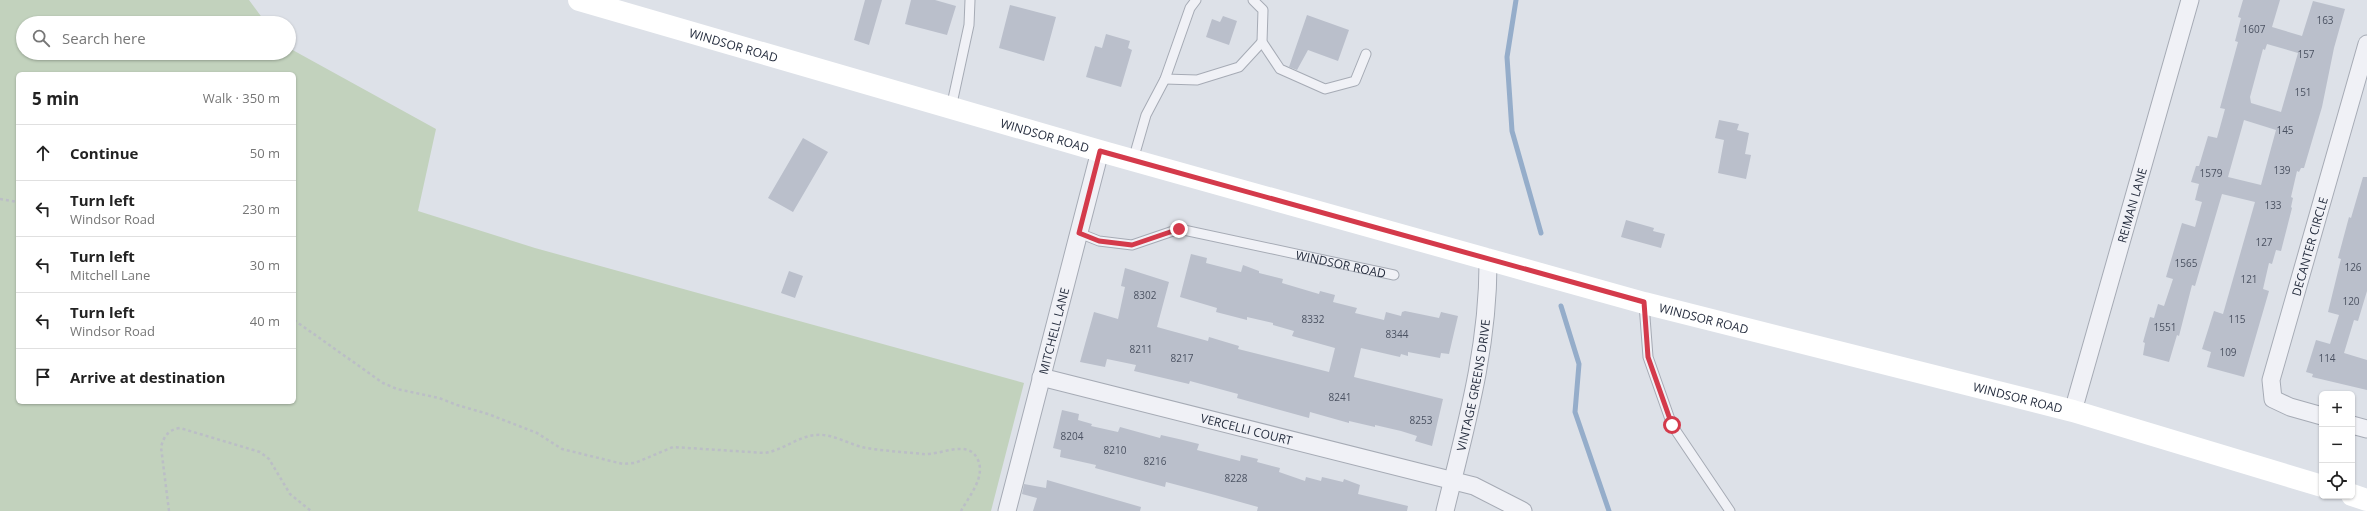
<!DOCTYPE html>
<meta charset="utf-8">
<style>
:root{--surface:#fff;--page:#f6f6f6;--text:#222;--muted:#767676;--line:#e0e0e0}
body{margin:0;font-family:"Open Sans",sans-serif;background:var(--page);color:var(--text)}
.controls{position:absolute;right:12px;bottom:12px;display:grid;overflow:hidden;border-radius:6px;box-shadow:0 1px 3px #0004}
.controls button{width:36px;height:36px;display:grid;place-items:center;padding:0;border:0;border-bottom:1px solid var(--line);background:var(--surface);color:var(--text);font:20px sans-serif}
.stop{position:absolute;width:12px;height:12px;margin:-9px;border:3px solid #d43a4b;border-radius:50%;background:#fff}
.stop.end{background:#d43a4b;border-color:#fff;box-shadow:0 1px 4px #0008}
.list{margin:0;padding:0;list-style:none}
h2{display:flex;justify-content:space-between;align-items:center;height:52px;margin:0;padding:0 16px;font-size:17px}
h2 small{font-size:13px;font-weight:400;color:var(--muted)}
.list li{display:grid;grid-template-columns:26px 1fr auto;gap:12px;align-items:center;box-sizing:border-box;height:56px;padding:0 16px;border-top:1px solid var(--line)}
.list b{display:block;font-size:15px;white-space:nowrap}
.list p{margin:0;font-size:13px;white-space:nowrap;color:var(--muted)}
.list em{font-size:13px;font-style:normal;color:var(--muted)}
.icon{flex:none;width:22px;height:22px;fill:none;stroke:currentColor;stroke-width:2;stroke-linecap:round;stroke-linejoin:round}
.map{position:relative;flex:none;width:2367px;height:511px;overflow:hidden}
.search{position:absolute;background:var(--surface);box-shadow:0 1px 3px #0004;left:16px;top:16px;width:280px;height:44px;display:flex;align-items:center;gap:10px;box-sizing:border-box;padding:0 14px;border-radius:22px;color:var(--muted);font-size:15px}
.panel{position:absolute;background:var(--surface);box-shadow:0 1px 3px #0004;left:16px;top:72px;width:280px;height:332px;border-radius:6px}
.map>svg:first-child{display:block}
.green{fill:#c2d2bd;fill-rule:evenodd}
.lines{fill:none;stroke-linecap:round;stroke-linejoin:round}
.stream{stroke:#95adca;stroke-width:5}
.building{fill:#babfcb;fill-rule:evenodd}
.lane-casing{stroke:#a6abb5;stroke-width:11}
.street-casing{stroke:#a6abb5;stroke-width:19}
.path{stroke:#bbbec6;stroke-width:2.5;stroke-dasharray:3 3;stroke-linecap:butt}
.lane{stroke:#f0f1f6;stroke-width:9}
.street{stroke:#f0f1f6;stroke-width:17}
.secondary{stroke:#fff;stroke-width:22}
.route{stroke:#d43a4b;stroke-width:5}
.labels{text-anchor:middle;dominant-baseline:central;stroke-width:4;stroke-linejoin:round;paint-order:stroke}
.number-label{font-size:10px;fill:#4b5262}
.street-label{font-size:12px;fill:#262e3f;stroke:#ecf0f5}
</style>
<div class="map">
<svg width="2367" height="511" viewBox="0 0 2367 511">
<rect width="100%" height="100%" fill="#dde1e8"/>
<path class="green" d="M0,0H249L266,23H23V53H289V48L436,129L418,211L535,248L1024,383L991,511H0ZM18,74H294V402H18Z"/>
<g class="lines">
<path class="stream" d="M1516,0L1507,57L1512,131L1541,233
M1561,306L1579,364L1575,412L1609,511"/>
</g>
<path class="building" d="M865,0H882L869,45L854,40Z
M911,0H935L956,6L947,35L905,24Z
M2243,0H2280L2272,27L2302,36L2313,1L2345,9L2334,48L2322,107L2304,168H2301L2299,172L2297,171L2291,197L2293,198L2291,207L2292,208L2281,251L2276,250L2272,264L2269,263L2263,289L2269,291L2244,377L2207,367L2211,352L2202,349L2214,311L2223,314L2255,202L2222,194L2195,286L2192,285L2179,336L2177,335L2169,362L2143,355L2145,343L2143,342L2150,317L2154,318L2158,304L2164,306L2173,279L2166,277L2182,223L2195,227L2202,202L2195,200L2199,184L2191,182L2196,166H2199L2208,136L2217,138L2225,109L2220,108L2238,42L2235,41L2241,18L2238,17ZM2267,44L2298,53L2281,112L2251,103L2250,97L2263,49L2265,50ZM2244,120L2276,130L2261,185L2228,177Z
M1010,5L1056,17L1044,61L999,48Z
M1307,15L1349,30L1338,61L1308,50L1297,70L1289,67Z
M1223,16L1237,21L1229,45L1206,37L1212,19L1220,22Z
M1106,34L1130,41L1128,48L1132,50L1121,87L1086,77L1095,46L1102,48Z
M1719,120L1739,124L1737,130L1749,133L1745,154L1751,155L1746,179L1718,173L1724,140L1715,138Z
M803,138L828,152L793,212L768,198Z
M2363,177H2367V291L2358,321L2354,320L2344,353L2367,360V390L2312,377L2313,374L2306,372L2316,340L2330,344L2339,315L2328,312L2341,259L2338,258L2349,217L2351,218Z
M1626,220L1654,228L1653,231L1665,234L1661,248L1621,237Z
M1191,254L1207,258L1206,263L1241,272L1243,265L1259,271V273L1283,279L1282,283L1319,294L1320,291L1335,295L1333,302L1357,308L1355,313L1384,320L1386,312L1401,316L1402,312L1405,311L1439,318L1441,312L1458,316L1449,354L1441,353L1440,358L1408,352V356L1401,354L1400,357L1361,348L1354,377L1443,399L1432,446L1415,441L1417,436L1401,431L1375,425V427L1349,421V423L1310,412L1309,418L1237,398L1238,394L1190,381L1189,384L1134,371L1136,365L1107,359L1105,367L1080,362L1094,312L1118,319L1125,287L1121,286L1125,268L1169,282L1157,327L1208,341L1209,337L1239,346L1238,349L1329,372L1335,348L1292,336L1294,331L1273,325V323L1247,317V320L1216,312L1217,308L1180,297Z
M789,271L803,276L795,298L781,293Z
M1062,410L1079,414L1078,420L1092,424L1091,426L1118,432L1120,427L1160,438L1161,435L1183,440L1199,444L1197,450L1240,461L1241,455L1258,459L1257,462L1280,468L1279,472L1305,481L1306,477L1321,481L1322,477L1343,482L1344,479L1360,485L1358,494L1408,506L1407,511H1257L1258,507L1215,495L1166,482L1165,487L1095,468L1096,465L1060,457L1061,450L1053,448Z
M1047,480L1141,507L1140,511H1033L1037,498L1022,494L1024,484L1046,488Z"/>
<g class="lines">
<defs>
<g id="lane">
<path d="M1253,0L1263,10L1262,42L1280,69L1325,89L1355,81L1366,54"/>
<path d="M1165,79L1197,80L1239,67L1262,42"/>
<path d="M951,108L969,25L970,0"/>
<path d="M1133,160L1146,115L1165,79L1190,8L1196,0"/>
<path id="s1" d="M1079,233L1099,241L1132,245L1179,229L1394,275"/>
<path d="M1644,304L1648,357L1672,425L1730,511"/>
</g>
<g id="street">
<path id="s2" d="M1041,377L1474,486L1523,511"/>
<path id="s3" d="M2073,411L2190,0"/>
<path id="s4" d="M2322,416L2290,407L2273,399L2271,380L2367,44"/>
<path d="M2352,425L2367,429"/>
<path id="s5" d="M1007,511L1100,151"/>
<path id="s6" d="M1445,511C1466,426 1489,346 1488,258"/>
</g>
</defs>
<use href="#lane" class="lane-casing"/>
<use href="#street" class="street-casing"/>
<path class="path" d="M0,199L18,202
M294,320L383,383L397,389L439,398L457,405L488,414L537,433L562,449L623,464L635,463L673,447L765,453C783,450 799,436 816,435C832,433 850,445 866,448C885,451 904,452 923,454C939,456 967,439 977,458C987,476 969,496 961,511
M169,511L161,447C164,436 168,430 180,428L260,452L269,459L290,494L311,511"/>
<use href="#lane" class="lane"/>
<use href="#street" class="street"/>
<g class="secondary">
<path id="s7" d="M579,0L1100,151L1644,303L2073,411L2322,486"/>
<path d="M2352,495L2367,500"/>
</g>
</g>
<g class="lines">
<path class="route" d="M1179,229L1132,245L1099,241L1079,233L1100,151L1644,302L1648,357L1672,425"/>
</g>
<g class="labels">
<g class="number-label">
<text x="2325" y="20">163</text>
<text x="2254" y="29">1607</text>
<text x="2306" y="54">157</text>
<text x="2303" y="92">151</text>
<text x="2285" y="130">145</text>
<text x="2282" y="170">139</text>
<text x="2211" y="173">1579</text>
<text x="2273" y="205">133</text>
<text x="2264" y="242">127</text>
<text x="2186" y="263">1565</text>
<text x="2353" y="267">126</text>
<text x="2249" y="279">121</text>
<text x="1145" y="295">8302</text>
<text x="2351" y="301">120</text>
<text x="1313" y="319">8332</text>
<text x="2237" y="319">115</text>
<text x="2165" y="327">1551</text>
<text x="1397" y="334">8344</text>
<text x="1141" y="349">8211</text>
<text x="2228" y="352">109</text>
<text x="1182" y="358">8217</text>
<text x="2327" y="358">114</text>
<text x="1340" y="397">8241</text>
<text x="1421" y="420">8253</text>
<text x="1072" y="436">8204</text>
<text x="1115" y="450">8210</text>
<text x="1155" y="461">8216</text>
<text x="1236" y="478">8228</text>
</g>
<g class="street-label">
<text stroke="none"><textPath href="#s7" startOffset="161">WINDSOR ROAD</textPath></text>
<text stroke="none"><textPath href="#s7" startOffset="485">WINDSOR ROAD</textPath></text>
<text stroke="none"><textPath href="#s3" startOffset="214">REIMAN LANE</textPath></text>
<text stroke="none"><textPath href="#s4" startOffset="210">DECANTER CIRCLE</textPath></text>
<text stroke="none"><textPath href="#s1" startOffset="270">WINDSOR ROAD</textPath></text>
<text stroke="none"><textPath href="#s7" startOffset="1169">WINDSOR ROAD</textPath></text>
<text stroke="none"><textPath href="#s5" startOffset="186">MITCHELL LANE</textPath></text>
<text stroke="none"><textPath href="#s6" startOffset="129">VINTAGE GREENS DRIVE</textPath></text>
<text stroke="none"><textPath href="#s7" startOffset="1493">WINDSOR ROAD</textPath></text>
<text stroke="none"><textPath href="#s2" startOffset="212">VERCELLI COURT</textPath></text>
</g>
</g>
</svg>
<div class="controls">
<button>+</button>
<button>−</button>
<button><svg class="icon" aria-label="locate" viewBox="0 0 24 24"><circle cx="12" cy="12" r="6"/><path d="M12 2v4M12 18v4M2 12h4M18 12h4"/></svg></button>
</div>
<div class="stop" style="left:1672px;top:425px"></div>
<div class="stop end" style="left:1179px;top:229px"></div>
<div class="search"><svg class="icon" aria-label="search" viewBox="0 0 24 24"><circle cx="10" cy="10" r="6"/><path d="M15 15l6 6"/></svg>Search here</div>
<section class="panel">
<h2>5 min<small>Walk · 350 m</small></h2>
<ul class="list">
<li><svg class="icon" aria-label="ahead" viewBox="0 0 24 24"><path d="M12 20V5M6 11l6-6 6 6"/></svg><div><b>Continue</b></div><em>50 m</em></li>
<li><svg class="icon" aria-label="left" viewBox="0 0 24 24"><path d="M17 20v-9H6M10 6l-5 5 5 5"/></svg><div><b>Turn left</b><p>Windsor Road</p></div><em>230 m</em></li>
<li><svg class="icon" aria-label="left" viewBox="0 0 24 24"><path d="M17 20v-9H6M10 6l-5 5 5 5"/></svg><div><b>Turn left</b><p>Mitchell Lane</p></div><em>30 m</em></li>
<li><svg class="icon" aria-label="left" viewBox="0 0 24 24"><path d="M17 20v-9H6M10 6l-5 5 5 5"/></svg><div><b>Turn left</b><p>Windsor Road</p></div><em>40 m</em></li>
<li><svg class="icon" aria-label="arrive" viewBox="0 0 24 24"><path d="M6 21V4h12l-3 4 3 4H6"/></svg><div><b>Arrive at destination</b></div></li>
</ul>
</section>
</div>
